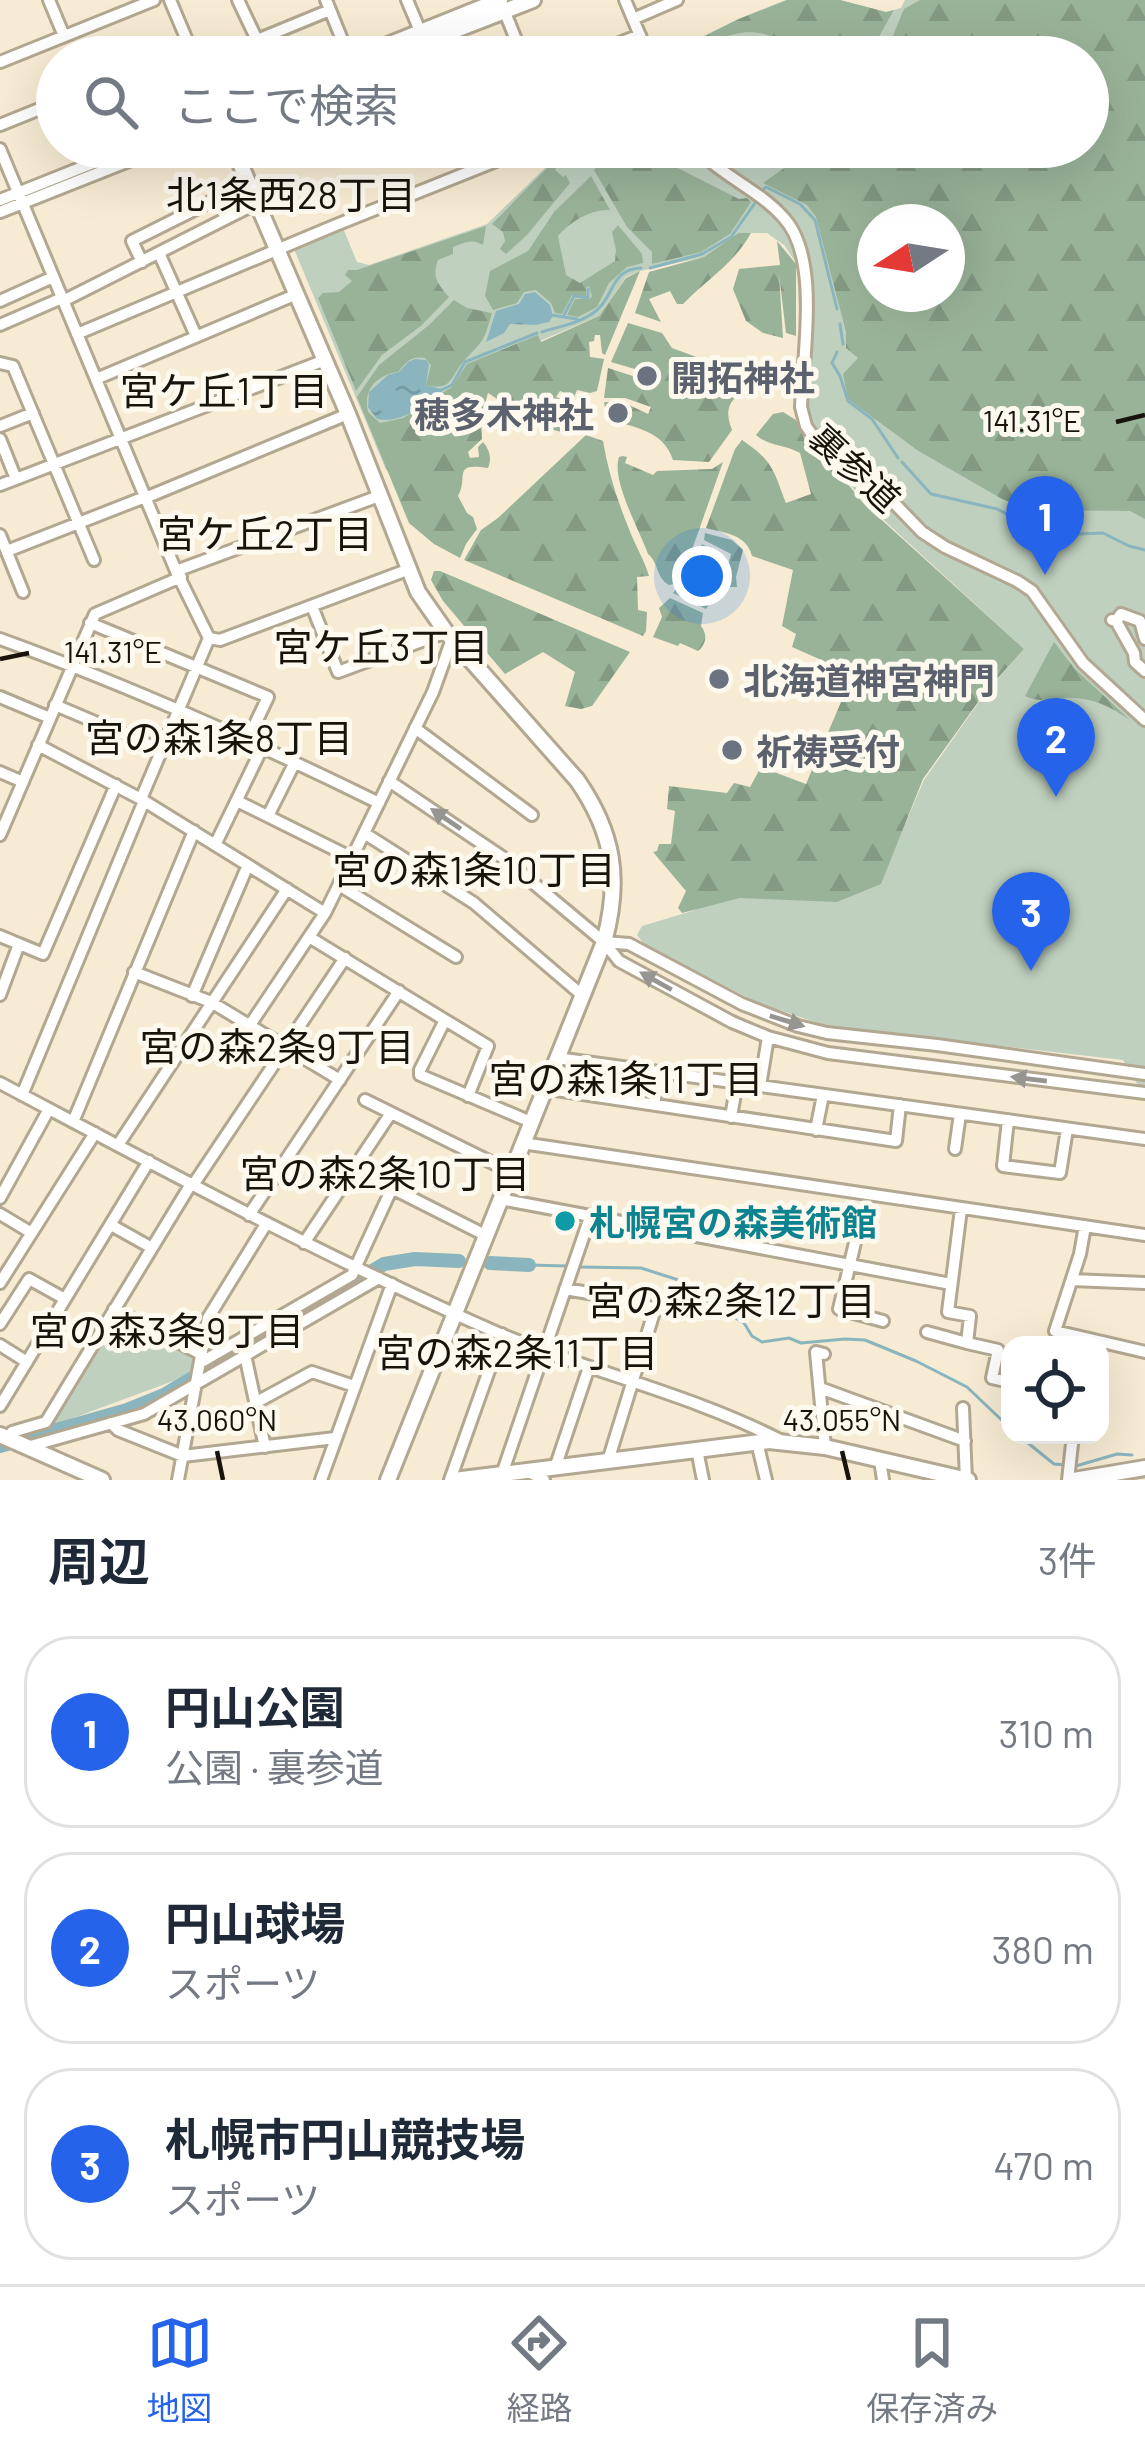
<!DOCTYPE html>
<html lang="ja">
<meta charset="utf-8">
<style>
:root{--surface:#fff;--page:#f6f6f7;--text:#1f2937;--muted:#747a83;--line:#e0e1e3;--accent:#2563eb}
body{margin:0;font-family:Barlow,"Noto Sans JP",sans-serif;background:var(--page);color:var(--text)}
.controls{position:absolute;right:36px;bottom:36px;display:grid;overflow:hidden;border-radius:24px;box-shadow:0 12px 48px #0002}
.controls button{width:108px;height:108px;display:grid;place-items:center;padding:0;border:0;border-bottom:3px solid var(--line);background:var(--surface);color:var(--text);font:60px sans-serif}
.compass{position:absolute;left:857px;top:204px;width:108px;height:108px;border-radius:50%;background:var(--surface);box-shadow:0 12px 48px #0002;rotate:258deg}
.you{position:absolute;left:702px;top:576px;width:42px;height:42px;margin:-30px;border:9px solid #fff;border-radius:50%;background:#1a73e8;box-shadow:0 0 0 18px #1a73e833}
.badge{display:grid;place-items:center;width:78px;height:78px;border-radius:50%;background:var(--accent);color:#fff;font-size:39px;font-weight:700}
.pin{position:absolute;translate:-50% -99px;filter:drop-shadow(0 3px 6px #0008)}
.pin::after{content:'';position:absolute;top:63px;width:42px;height:36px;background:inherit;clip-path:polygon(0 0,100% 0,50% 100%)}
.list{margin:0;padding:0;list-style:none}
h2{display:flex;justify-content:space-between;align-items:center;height:156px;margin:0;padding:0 48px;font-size:51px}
h2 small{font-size:39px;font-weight:400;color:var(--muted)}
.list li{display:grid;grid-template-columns:78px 1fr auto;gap:36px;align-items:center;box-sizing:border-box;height:192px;margin:0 24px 24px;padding:0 24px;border:3px solid var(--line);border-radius:48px}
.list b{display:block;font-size:45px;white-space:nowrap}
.list p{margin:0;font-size:39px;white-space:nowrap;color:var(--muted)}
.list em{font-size:39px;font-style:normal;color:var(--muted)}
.icon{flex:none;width:66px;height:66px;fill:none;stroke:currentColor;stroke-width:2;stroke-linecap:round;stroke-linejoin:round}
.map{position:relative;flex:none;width:1145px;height:1480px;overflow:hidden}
.search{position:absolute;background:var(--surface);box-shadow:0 12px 48px #0002;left:36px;right:36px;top:36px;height:132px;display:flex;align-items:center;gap:30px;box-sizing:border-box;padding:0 42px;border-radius:66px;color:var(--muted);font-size:45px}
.sheet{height:804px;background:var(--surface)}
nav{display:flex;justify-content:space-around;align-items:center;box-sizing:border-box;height:168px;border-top:3px solid var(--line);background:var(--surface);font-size:33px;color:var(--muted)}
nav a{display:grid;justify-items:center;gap:6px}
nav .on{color:var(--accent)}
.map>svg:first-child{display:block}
.green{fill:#bfd0bf;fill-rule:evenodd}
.forest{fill:url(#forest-firs);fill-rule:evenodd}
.water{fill:url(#water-ripples)}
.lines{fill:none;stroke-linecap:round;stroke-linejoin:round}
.stream{stroke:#8ab5bf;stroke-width:3}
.river{stroke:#8ab5bf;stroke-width:14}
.minor-casing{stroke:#b2a790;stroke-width:16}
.major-casing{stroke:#b2a790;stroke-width:20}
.minor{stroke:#fff;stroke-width:10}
.major{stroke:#fff;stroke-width:14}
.oneway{fill:#979592}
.ticks{fill:none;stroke:#18140c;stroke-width:4.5}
.worship-dot{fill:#6b7280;stroke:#fef9ef;stroke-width:4.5}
.culture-dot{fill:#0f9aa8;stroke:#fef9ef;stroke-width:4.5}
.labels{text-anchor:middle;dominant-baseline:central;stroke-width:10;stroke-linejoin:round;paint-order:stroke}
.worship-label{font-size:36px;font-weight:bold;fill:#5b616d;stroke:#fef9ef;text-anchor:start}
.street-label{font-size:36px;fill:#18140c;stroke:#fef9ef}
.culture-label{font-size:36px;font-weight:bold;fill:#0d838f;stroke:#fef9ef;text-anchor:start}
.neighbourhood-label{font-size:39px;fill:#18140c;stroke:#fef9ef}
.ticks-label{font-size:30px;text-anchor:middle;fill:#18140c;stroke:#fef9ef;stroke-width:10;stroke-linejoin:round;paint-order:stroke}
</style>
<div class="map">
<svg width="1145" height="1480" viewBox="0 0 1145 1480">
<defs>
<pattern id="forest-firs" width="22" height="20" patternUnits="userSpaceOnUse" patternTransform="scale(3)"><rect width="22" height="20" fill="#99b398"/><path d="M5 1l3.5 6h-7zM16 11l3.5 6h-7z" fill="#839982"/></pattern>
<pattern id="water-ripples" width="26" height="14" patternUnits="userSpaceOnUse" patternTransform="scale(3)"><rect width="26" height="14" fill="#8ab5bf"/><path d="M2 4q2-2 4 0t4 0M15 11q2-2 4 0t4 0" fill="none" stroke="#769ba3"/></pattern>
</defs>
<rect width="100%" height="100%" fill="#f7ebd3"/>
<path class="green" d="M786,0H840L886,12L901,8L905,0H1145V1097L1123,1060L827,1026L758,1003L644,944L637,935L642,926L692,911L737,891L894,850L924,780L986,692L1024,649L864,502L837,468L806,440L795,409L800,328L797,264L784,245L767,233H738L704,257L640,271L626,277L599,316L540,341L401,453L386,470L294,249L343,228L357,262L369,265L487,224L547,166L560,147H1088V57H661L738,19ZM875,222H947V294H875Z
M116,1316L195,1357L192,1374L49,1427Z"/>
<path class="forest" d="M787,0H840L886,12L894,10L877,40L873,57H794C788,50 781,41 773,37C745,25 713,38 692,57H663L739,19Z
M920,0H1145V519L1130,511L1030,510L1002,499L917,450L848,399L843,374L858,358L846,348V332L816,217L807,205L763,183L814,147H1088V57H884L904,9ZM875,222H947V294H875Z
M561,147H567L555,170L563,177L566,175L570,183L527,235L506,254L500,249L505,241L503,232L492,224L548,167Z
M609,152L650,154L739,199L747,198L751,202L730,234L701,252L652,264V252L627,227L594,170Z
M591,176L610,210C591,209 571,221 558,236L566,275L580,283L615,261L616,250L612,232L618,225L642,254L643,263L627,267L609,283L597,307L578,317L567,315L575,299H590L592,296L589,286L586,288V296L572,295L562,314L555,313L551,303L536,290L524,292L517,303L493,310L485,296L490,271L528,251L554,212Z
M486,226L483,245C472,238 464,243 453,247V254L438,260C432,277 437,283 449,297L422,325L382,355L356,391L318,298L323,293L339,292L352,281L345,275L348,270H357Z
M738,233H751C734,264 706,280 683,304H677L670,291L649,299L661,322L635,313L649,272L704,257Z
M777,241L796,264V336L786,333L779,274L783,338L763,333L746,321L733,289L739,269L780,265Z
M640,271L605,355L602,353L600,335H595L594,341L589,342L590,357L604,359L597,391L590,393L577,390L574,397L560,391L556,397L567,402L578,401L584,421L589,424L576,435L553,430L540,423L541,404L520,402L506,405L488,393L481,419L482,439L468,452L470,458L479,457L478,447L483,442C490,450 492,459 488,468C451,462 469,477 458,496L467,513L473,517L477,529L466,544L460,558L434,544L409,523L357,397L379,365L429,325L454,300L467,308L492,313C483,344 483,340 463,362C449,378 453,391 426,385L431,365L425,358C410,356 407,362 398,372C376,375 363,390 368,412L380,423L403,418L452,387L467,364L538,335L541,342L599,316L626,278Z
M628,323L662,333L672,348L702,359L716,370L708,382L721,393L725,392L735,398C725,408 728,419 732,430L709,462L673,460C663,429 633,428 606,418V415L611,413L606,412L604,402L625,403L648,414L651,407L625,398H604L608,368L636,377V382L653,387L659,372L640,366L638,370L611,362Z
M783,412L796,420L805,440L836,469L863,503L1024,649L986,691L923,779L881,884L837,902L740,898L682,913L678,908L686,891L653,852L657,851L659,844H671L675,811L667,809L669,786L727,793L734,783L750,787L761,767L806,784L853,674L792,647L796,634L782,626L793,570L752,556C747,535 726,533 706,528L735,449L742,440C773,461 773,469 786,503L811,494L800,453C786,445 768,446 756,435L773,414Z
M586,435L603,441C608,471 617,500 629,529C635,545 644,559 649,576L637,577L638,610L647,612L646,631L643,636L464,560L481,530L498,518Z
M623,456L627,457L625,463L653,475L657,471L712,469L723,462L688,561L674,584L669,585C656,578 659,563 648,554C639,529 611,480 619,457Z
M705,533L732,540L743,550L736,577L737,587H712V601L706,609L673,593L692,569L702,544L716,552V561L728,565L731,554L704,540Z
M434,571H440L630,652L592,706L581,709L565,706L575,672L543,652L505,674L443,601L431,580Z
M670,598L703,613L701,626C708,635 706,644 698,651L680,643L678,646L653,637L662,617L659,608Z
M1054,642L1075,669L1130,720C1110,706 1089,696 1064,698C1050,699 1039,703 1025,696Z"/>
<path class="water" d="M535,292L550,305L553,316L549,322L536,325L510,324L504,333L486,342L496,311L519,304L525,294Z
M415,359L426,360L429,364L426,385L441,389L442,393C422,406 401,424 377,419L368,407L369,392L388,375L399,372L408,362Z"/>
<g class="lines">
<path class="stream" d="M763,190L766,187L800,204L815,220L837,309
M650,268L702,254L731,237L755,203
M551,315L577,319
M564,315L574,296L588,298V289
M840,324L843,344
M542,332C560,326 586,322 599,308C615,292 612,269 641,268
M837,352L832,363L840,376L848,401L872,419L898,458
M439,391L452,385L465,362L537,333
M902,462L931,494L997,509L1026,524L1077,534L1103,533L1129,546L1145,550
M529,1265L567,1266
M580,1267L641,1268L688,1283L692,1290L708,1302L744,1323L752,1336L762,1342L789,1338L801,1343L845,1339L865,1340L916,1361L967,1387L1010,1428
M1018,1435L1054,1464L1066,1465
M1076,1466L1117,1454L1132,1455"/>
<path class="river" d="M490,1263L529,1265
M0,1446L127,1410L164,1395L384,1264L415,1259L459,1261"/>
<defs>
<path id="minor" d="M49,0L64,36
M170,0L194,57
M326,0L349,57
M407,0L431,57
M625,0L649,57
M502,5L523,57
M633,19L677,0
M170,57L191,49
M225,57L257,40L238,0
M262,57L257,40L330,10
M584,57L640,35
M0,62L154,0
M0,125L57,102
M468,147L477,168
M696,147C721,176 758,189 783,217C821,257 803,355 801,407L806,426L815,439L871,479L922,532L945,547L1017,581L1032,591L1083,663L1145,720
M0,149L176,571L209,638
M240,162L284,147
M0,200L133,147
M0,212L164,147
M159,253L196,336
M142,262L132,241L248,183
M0,301L53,277
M63,301L257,203
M0,325L62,298
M77,334L336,225L531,147
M0,363L13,366L94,560
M96,379L297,294
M0,426L33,413
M0,439L16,479
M0,485L325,360
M145,498L348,414
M0,535L23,592
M7,551L145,497
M176,571L379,496
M312,606L338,672L446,632
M1112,620L1116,621L1121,614L1140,621L1145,639
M1116,621L1134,653L1135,662L1145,671
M90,623L268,697L248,739
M209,638L220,640L407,570
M0,639C130,686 255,742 379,803
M0,697L50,718
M55,705L161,750
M415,728L532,815
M38,745L141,799L325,913
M0,772L23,782
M389,781L502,857L604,942L619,961L732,1022L768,1037L828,1053L1145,1093
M141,799L209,638
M237,801L352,858
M268,816L295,762
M364,833L474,903L583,996
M0,835L95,614L181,577
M215,845L263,746
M339,885L456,957
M0,936L19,944
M309,937L445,1020L420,1070V1075L531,1122
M604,942L629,944L742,1004L798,1026L827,1033L937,1045L1145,1074
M134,972L211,1002L340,1080
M0,995L19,944L43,954L116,785
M192,996L248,865
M445,1020L488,1046L468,1096
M250,1025L325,913L433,692L452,639
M557,1058L1145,1139
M0,1083C164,1170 328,1259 498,1333C590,1372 690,1394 780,1440
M546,1086L556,1090L896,1141L900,1105
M760,1086L768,1037
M22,1095L144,801
M365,1100L511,1172
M654,1104L660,1072
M731,1117L737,1082
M1008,1120L1003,1166L1060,1173L1067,1129
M73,1122L194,831
M816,1130L823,1095
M522,1143L1145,1235
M118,1145L287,889
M955,1149L960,1114
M354,1169L485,1235
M193,1185L345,958
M0,1198L49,1109
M500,1199L951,1284
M961,1209L948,1312L970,1316L967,1343L998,1350L992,1378L1010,1382
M0,1214L30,1232
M249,1215L399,991
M111,1225L152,1248
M1085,1226L1080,1254L1055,1331L1145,1352
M858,1230L839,1309L883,1321
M304,1243L391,1113
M1072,1280L1145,1283
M0,1283L95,1133
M565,1289L624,1299L655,1309L608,1461
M114,1309L201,1354
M0,1324L29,1279L65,1299
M927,1332L967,1343
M0,1345L27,1362
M824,1354L816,1352L825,1447
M245,1355L265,1447
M200,1363L352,1275L392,1188
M820,1388L965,1441
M255,1403L312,1372L354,1386
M0,1406L149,1161
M963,1408L966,1480
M111,1423L118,1430L183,1456L335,1438
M8,1439L12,1432L46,1422L191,1184
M757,1442L766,1480
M27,1447L144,1414L379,1278
M697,1450L703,1480
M880,1460L883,1480
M555,1468L589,1367
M527,1471L544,1480
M501,1477L590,1217
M178,1480L208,1318L266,1224
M321,1480L392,1284
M450,1480L502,1334
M1068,1480L1073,1435"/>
<path id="major" d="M358,57L500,0
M386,57L533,0
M233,147L348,414L418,592L446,632L577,780C614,833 621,880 604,942L388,1480
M0,1435L102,1480
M454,1480L769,1441L825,1447L968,1480
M1074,1480L1145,1468"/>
</defs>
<use href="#minor" class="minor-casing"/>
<use href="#major" class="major-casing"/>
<use href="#minor" class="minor"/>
<use href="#major" class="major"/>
</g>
<defs><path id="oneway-solid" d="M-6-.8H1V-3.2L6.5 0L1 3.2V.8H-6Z" transform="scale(3)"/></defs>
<g class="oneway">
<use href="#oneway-solid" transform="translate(446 819) rotate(-146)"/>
<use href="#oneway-solid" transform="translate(656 981) rotate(-151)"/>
<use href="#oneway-solid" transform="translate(787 1021) rotate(17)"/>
<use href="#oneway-solid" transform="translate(1029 1079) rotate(-173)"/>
</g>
<path class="ticks" d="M1116,422L1145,415M0,659L29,653M217,1451L223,1480M842,1451L849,1480"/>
<g class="worship-dot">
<circle cx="647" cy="376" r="12"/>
<circle cx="618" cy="413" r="12"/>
<circle cx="719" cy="679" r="12"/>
<circle cx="732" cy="750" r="12"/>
</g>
<circle class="culture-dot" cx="565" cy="1221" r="12"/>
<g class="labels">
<g class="worship-label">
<text x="671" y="376">開拓神社</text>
<text x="594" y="413" text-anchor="end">穂多木神社</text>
<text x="743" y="679">北海道神宮神門</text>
<text x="756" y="750">祈祷受付</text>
</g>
<g class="street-label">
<text transform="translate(856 467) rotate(43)">裏参道</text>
</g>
<g class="culture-label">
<text x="589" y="1221">札幌宮の森美術館</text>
</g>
<g class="neighbourhood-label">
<text x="291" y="193">北1条西28丁目</text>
<text x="224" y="389">宮ケ丘1丁目</text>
<text x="265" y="532">宮ケ丘2丁目</text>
<text x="381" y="645">宮ケ丘3丁目</text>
<text x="219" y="736">宮の森1条8丁目</text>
<text x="474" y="868">宮の森1条10丁目</text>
<text x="277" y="1045">宮の森2条9丁目</text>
<text x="626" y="1077">宮の森1条11丁目</text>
<text x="385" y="1172">宮の森2条10丁目</text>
<text x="731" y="1299">宮の森2条12丁目</text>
<text x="167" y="1329">宮の森3条9丁目</text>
<text x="517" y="1351">宮の森2条11丁目</text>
</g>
</g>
<g class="ticks-label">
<text x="1032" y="432">141.31°E</text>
<text x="113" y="663">141.31°E</text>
<text x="217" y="1431">43.060°N</text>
<text x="842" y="1431">43.055°N</text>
</g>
</svg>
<div class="controls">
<button><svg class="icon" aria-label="locate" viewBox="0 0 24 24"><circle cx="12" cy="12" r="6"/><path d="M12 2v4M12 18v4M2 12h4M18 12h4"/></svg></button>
</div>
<svg class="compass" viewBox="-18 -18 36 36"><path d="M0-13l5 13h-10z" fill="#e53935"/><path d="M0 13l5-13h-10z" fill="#747a83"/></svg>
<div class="you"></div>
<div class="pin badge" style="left:1045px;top:575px">1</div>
<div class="pin badge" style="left:1056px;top:797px">2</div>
<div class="pin badge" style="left:1031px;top:971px">3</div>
<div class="search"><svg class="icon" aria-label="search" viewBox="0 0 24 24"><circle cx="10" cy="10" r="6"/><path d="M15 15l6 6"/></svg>ここで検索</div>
</div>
<section class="sheet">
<h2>周辺<small>3件</small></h2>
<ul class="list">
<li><span class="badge">1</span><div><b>円山公園</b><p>公園 · 裏参道</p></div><em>310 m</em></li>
<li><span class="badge">2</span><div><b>円山球場</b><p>スポーツ</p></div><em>380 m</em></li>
<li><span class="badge">3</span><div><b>札幌市円山競技場</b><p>スポーツ</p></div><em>470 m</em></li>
</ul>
</section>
<nav>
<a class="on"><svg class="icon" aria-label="map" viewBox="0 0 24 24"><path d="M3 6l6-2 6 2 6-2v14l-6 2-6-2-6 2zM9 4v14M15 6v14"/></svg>地図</a>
<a><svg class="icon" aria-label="directions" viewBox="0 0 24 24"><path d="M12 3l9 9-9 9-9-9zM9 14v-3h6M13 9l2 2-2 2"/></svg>経路</a>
<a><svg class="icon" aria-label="saved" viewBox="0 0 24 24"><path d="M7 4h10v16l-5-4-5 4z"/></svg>保存済み</a>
</nav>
